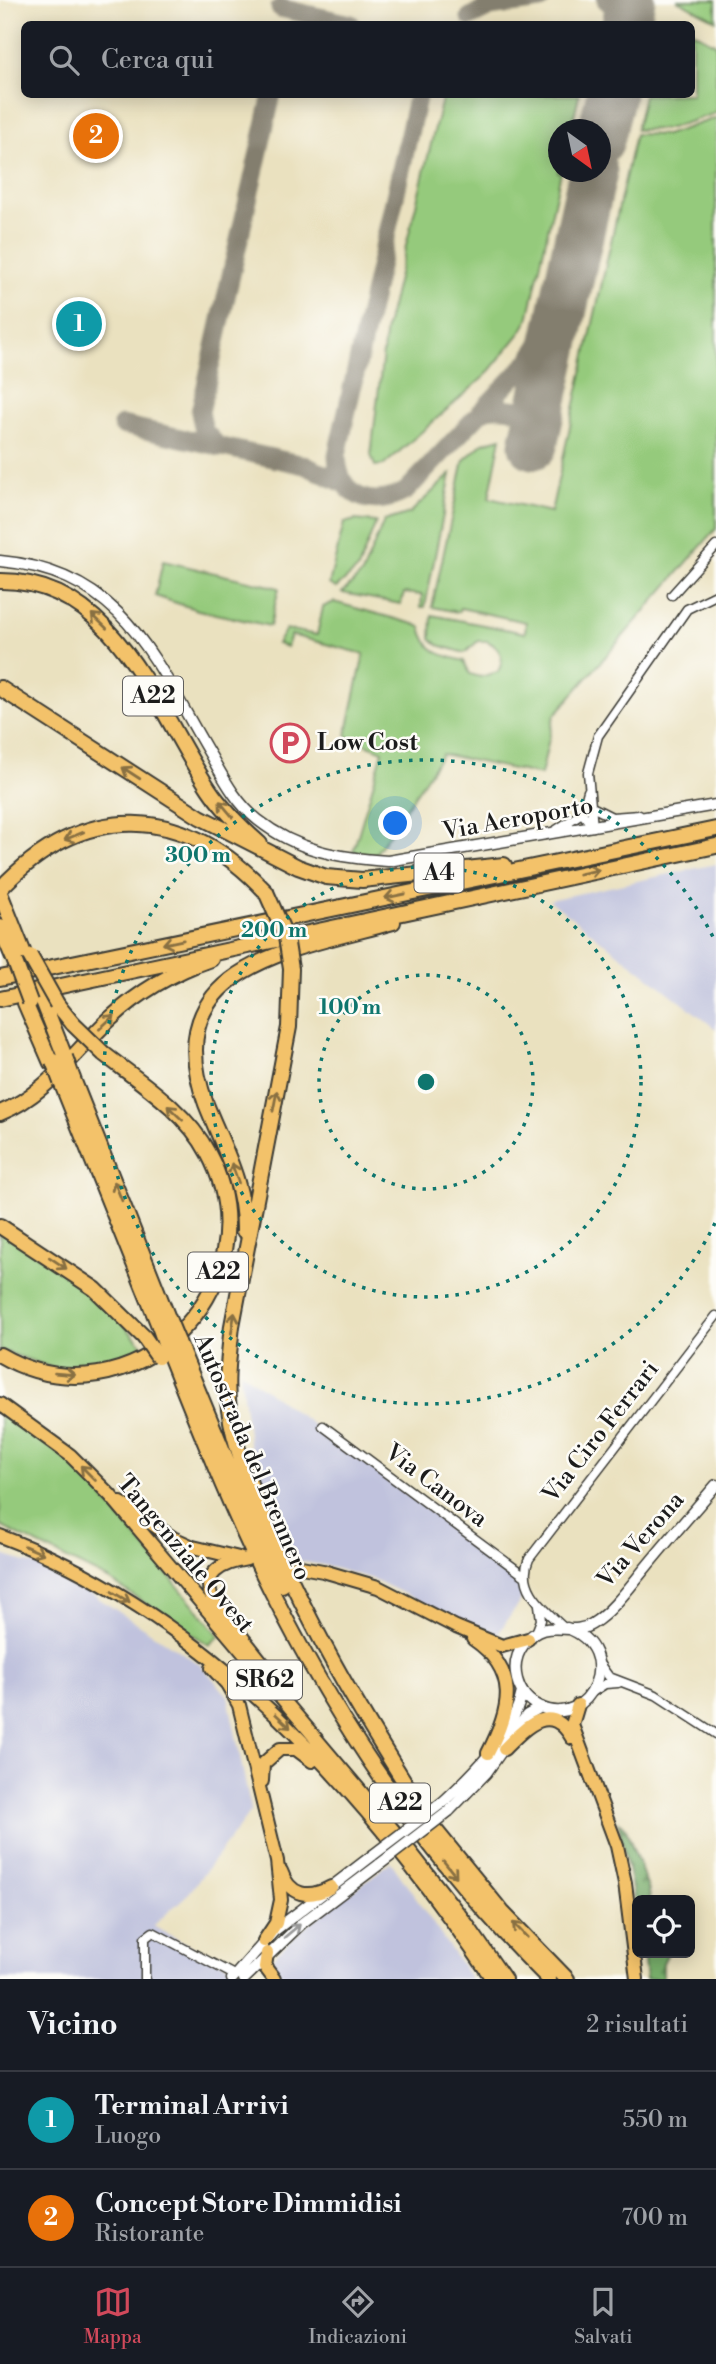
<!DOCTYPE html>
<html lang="it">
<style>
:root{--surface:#171b24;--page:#242831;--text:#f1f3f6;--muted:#9ea1a6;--line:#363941;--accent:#d1495b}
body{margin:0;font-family:"Libre Bodoni",serif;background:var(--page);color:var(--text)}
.controls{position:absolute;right:21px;bottom:21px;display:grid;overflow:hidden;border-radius:10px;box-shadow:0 4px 18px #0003}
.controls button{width:63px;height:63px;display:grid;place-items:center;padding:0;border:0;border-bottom:2px solid var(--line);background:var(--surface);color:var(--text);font:35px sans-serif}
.compass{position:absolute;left:548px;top:119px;width:63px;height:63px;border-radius:50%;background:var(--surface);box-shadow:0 4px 18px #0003;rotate:147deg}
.you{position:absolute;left:396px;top:824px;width:24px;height:24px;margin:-18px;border:5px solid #fff;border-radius:50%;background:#1a73e8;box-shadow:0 0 0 10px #1a73e833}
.badge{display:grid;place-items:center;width:46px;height:46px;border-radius:50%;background:var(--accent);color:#fff;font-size:23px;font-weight:700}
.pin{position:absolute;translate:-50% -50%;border:4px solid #fff;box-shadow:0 2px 7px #0006}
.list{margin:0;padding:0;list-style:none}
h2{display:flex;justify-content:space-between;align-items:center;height:91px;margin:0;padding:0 28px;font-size:30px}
h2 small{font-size:23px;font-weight:400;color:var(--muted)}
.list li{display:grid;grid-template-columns:46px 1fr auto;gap:21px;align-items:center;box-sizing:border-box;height:98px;padding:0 28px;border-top:2px solid var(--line)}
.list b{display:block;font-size:26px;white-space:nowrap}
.list p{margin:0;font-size:23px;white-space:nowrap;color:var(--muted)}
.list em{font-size:23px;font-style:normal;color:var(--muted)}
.icon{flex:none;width:38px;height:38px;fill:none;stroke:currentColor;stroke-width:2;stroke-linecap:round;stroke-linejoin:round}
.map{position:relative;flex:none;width:716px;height:1979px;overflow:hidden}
.search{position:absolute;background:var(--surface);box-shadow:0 4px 18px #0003;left:21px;right:21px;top:21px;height:77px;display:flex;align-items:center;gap:18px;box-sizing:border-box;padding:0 24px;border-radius:10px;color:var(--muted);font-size:26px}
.sheet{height:287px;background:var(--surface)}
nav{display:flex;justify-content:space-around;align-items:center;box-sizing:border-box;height:98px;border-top:2px solid var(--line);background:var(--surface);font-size:19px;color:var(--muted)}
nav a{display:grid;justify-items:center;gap:4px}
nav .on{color:var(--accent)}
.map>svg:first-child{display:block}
.industrial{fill:#c0c2dd}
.grass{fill:#95ca7b;stroke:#58734c;stroke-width:2}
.forest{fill:url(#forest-firs);stroke:#4a6544;stroke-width:2}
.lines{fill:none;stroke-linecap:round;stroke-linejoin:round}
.taxiway{stroke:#837e6e;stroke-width:19}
.runway{stroke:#837e6e;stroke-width:49}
.minor-casing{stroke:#3b3a34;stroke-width:11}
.tertiary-casing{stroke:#3b3a34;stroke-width:13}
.trunk-casing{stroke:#3b3a34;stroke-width:16}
.motorway-casing{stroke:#3b3a34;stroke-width:18}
.minor{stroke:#fff;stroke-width:8}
.tertiary{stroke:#fff;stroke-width:10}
.trunk{stroke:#f3c26a;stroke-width:12}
.motorway{stroke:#f3c26a;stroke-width:14}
.tertiary-bridge-casing{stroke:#3b3a34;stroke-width:13;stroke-linecap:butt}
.motorway-bridge-casing{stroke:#3b3a34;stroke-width:18;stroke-linecap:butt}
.tertiary-bridge{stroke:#fff;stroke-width:10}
.motorway-bridge{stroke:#f3c26a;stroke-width:14}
.oneway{stroke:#886f43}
.oneway2{stroke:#999}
.ring{fill:none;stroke:#0f766e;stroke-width:3.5;stroke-dasharray:3.5 7}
.labels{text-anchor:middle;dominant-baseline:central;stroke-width:5;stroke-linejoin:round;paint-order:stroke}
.shield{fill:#fdfcf7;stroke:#605f5e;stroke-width:2}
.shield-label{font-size:23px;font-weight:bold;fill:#1c1c1c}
.poi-label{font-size:24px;font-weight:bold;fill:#1c1c1c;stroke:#fdfcf7;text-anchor:start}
.street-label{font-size:24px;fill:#1c1c1c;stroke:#fdfcf7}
.centre{fill:#0f766e;stroke:#fdfcf7;stroke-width:3.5}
.ring-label{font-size:21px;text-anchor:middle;font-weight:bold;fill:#0f766e;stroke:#fdfcf7;stroke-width:5;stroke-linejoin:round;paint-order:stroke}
</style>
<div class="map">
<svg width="716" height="1979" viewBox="0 0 716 1979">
<defs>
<pattern id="forest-firs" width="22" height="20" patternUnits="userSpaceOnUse" patternTransform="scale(1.75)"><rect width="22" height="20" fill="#78ae6b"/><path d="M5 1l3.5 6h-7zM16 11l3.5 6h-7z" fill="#628d57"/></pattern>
</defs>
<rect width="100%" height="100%" fill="#fdfcf7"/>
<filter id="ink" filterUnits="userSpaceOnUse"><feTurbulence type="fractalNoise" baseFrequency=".0143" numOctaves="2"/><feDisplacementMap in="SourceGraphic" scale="14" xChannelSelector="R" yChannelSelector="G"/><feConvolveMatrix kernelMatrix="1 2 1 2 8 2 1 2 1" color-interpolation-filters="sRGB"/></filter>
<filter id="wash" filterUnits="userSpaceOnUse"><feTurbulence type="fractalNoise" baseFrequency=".00686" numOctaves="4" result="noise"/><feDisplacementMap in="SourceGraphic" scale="28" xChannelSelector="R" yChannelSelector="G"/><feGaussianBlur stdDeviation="1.57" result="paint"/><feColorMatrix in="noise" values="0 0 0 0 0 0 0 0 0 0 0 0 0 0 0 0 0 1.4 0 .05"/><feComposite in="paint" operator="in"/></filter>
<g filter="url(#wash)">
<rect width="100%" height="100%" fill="#eae1bf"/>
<path class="industrial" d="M716,864V1029L549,900Z
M240,1371L514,1573L525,1594L496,1637L373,1579L323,1565L290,1560L250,1450Z
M0,1554L59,1573L201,1665L228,1696L251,1811L189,1893L153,1926L233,1968L224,1979H0Z
M391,1862L471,1979H297L277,1976L271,1965L274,1956L306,1926Z"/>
<path class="grass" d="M677,0H716V20Z
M692,31L716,44V113L667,129L636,130L644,95L692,94Z
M443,95H579L571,129L558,130V172H561L528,320L521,332L486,375L384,465L375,466L371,455L386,327Z
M716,118V529L554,716L541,775L442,754L375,855L353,852L383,751L346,736L364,654L291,635L287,647L277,644L286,629L317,635L323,607L334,602L414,624L421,627C427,652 440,655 464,661L470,674L480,677L498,672C505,658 501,648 487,641H478L465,653L438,645L431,638L432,615L525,633L526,622L460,608L458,612L432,607L464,460L483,443L501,438L489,498L551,512L635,134L666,135Z
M451,474L425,607H421L422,595L404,593L401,604L342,593L362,574L384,521L410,513Z
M355,520L376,522L358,569L336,588L329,584L344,523Z
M163,561L279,588L270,626L198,610L155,596Z
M0,1230L92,1291L149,1352L117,1366L62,1371L0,1350Z
M0,1409L37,1435L85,1476L220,1636L209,1645L108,1579L0,1526Z"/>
<path class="forest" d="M618,1822L625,1827L649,1891L650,1900H637V1912Z
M643,1953H668L663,1963V1979H646Z"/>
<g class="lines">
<path class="taxiway" d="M606,0L616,8L623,24
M280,8L351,24
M470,17L490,7L541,0
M418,94L337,455C338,498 372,510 406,491L529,361L562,307
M482,411C505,400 528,423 543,396
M122,425L304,465L345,484
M219,447L204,431L200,412L272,94"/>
<path class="runway" d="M626,24L631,0
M600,140L611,94
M533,445L593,172"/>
</g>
</g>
<g filter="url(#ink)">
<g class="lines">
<defs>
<path id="minor" d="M672,595L716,546
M588,791L582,813L593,827
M592,807L612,817L639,815
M593,827L588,773L598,736L687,609L716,595
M553,832L582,813
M323,1426L525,1576
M564,1628C544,1609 516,1588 529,1559L716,1316
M536,1633L541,1620L539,1605
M598,1662L609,1677L656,1695L716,1734
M591,1693L605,1684L618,1683
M145,1979V1938L153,1932L236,1976"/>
<path id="tertiary" d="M0,561C125,572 155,662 211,756C224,779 237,804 258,820C297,851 340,858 388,861L716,805
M567,1628C627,1650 591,1730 540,1707C516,1696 508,1665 524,1644C545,1615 570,1638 592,1624C613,1611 631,1585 647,1566C669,1539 693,1512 716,1485
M443,1802C473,1774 514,1734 522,1692
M449,1811L486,1773L527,1715L541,1707
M232,1979L274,1931L373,1855
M244,1979L302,1923L380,1864"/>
<path id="trunk" d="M0,1404L70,1455L110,1495L395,1832L467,1924L505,1979
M121,1503L173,1538L193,1547L239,1558
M0,1536C212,1616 368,1795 492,1979
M247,1559C221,1563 199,1574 214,1602L285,1691
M296,1566L323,1571L378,1587L456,1627L502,1646L528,1639
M473,1639C520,1671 511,1709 488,1753
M212,1668L227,1684L239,1705L277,1861L281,1900L276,1923L264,1941
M578,1705L572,1725L617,1846L625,1883L637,1979
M504,1749C525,1728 550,1700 572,1738
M262,1781L263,1764L280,1749H296L312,1761
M281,1871C290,1897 309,1899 331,1887
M267,1953L265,1967L274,1979"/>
<path id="motorway" d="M0,581C115,580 156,709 209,789C223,810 242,828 260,844
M0,688L200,817L298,867L326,877L362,880L504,865
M0,889C84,800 183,803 266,892
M0,893L27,961
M0,927L15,962
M291,969L289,1027L232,1326C229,1354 225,1382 229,1410C235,1450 252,1489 267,1526C312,1635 373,1733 436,1832
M0,978L716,829
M0,999L716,846
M43,1001L65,1057
M25,1003L51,1063
M57,1004L73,1024
M73,1079L170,1323
M61,1082L159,1326
M0,1113C46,1095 75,1051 110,1019C140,991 173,972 211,959
M0,1226L95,1289L144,1337
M244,1231C245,1184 223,1147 206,1104C154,964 298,949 393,922
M178,1342L251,1519L282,1585
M167,1348C200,1430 232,1513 272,1592C343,1734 436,1867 549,1979
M0,1355C131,1431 279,1285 208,1153C186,1111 140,1082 104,1054
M431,1825L502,1912L567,1979"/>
</defs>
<use href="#minor" class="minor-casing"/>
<use href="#tertiary" class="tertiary-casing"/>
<use href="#trunk" class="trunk-casing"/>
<use href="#motorway" class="motorway-casing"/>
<use href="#minor" class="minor"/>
<use href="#tertiary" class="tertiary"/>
<use href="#trunk" class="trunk"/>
<use href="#motorway" class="motorway"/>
<defs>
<path id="tertiary-bridge" d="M373,1855L443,1802
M380,1864L449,1811"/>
<path id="motorway-bridge" d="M266,892L286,937L291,969
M30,956L57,1004
M15,962L30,1002
M73,1024L104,1054
M65,1057L73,1079
M53,1061L61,1082
M170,1323L178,1342
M159,1326L167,1348
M144,1337L158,1357"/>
</defs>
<use href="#tertiary-bridge" class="tertiary-bridge-casing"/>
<use href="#motorway-bridge" class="motorway-bridge-casing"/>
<use href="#tertiary-bridge" class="tertiary-bridge"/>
<use href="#motorway-bridge" class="motorway-bridge"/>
</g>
<defs><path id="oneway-shaft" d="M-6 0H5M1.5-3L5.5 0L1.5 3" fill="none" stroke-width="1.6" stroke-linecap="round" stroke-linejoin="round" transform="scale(1.75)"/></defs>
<g class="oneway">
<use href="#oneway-shaft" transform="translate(99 621) rotate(-136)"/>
<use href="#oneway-shaft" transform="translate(131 773) rotate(-147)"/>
<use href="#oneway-shaft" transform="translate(226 809) rotate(-130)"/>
<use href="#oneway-shaft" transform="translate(74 836) rotate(158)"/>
<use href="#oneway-shaft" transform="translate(589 872) rotate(-12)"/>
<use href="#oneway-shaft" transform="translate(395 896) rotate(168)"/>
<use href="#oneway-shaft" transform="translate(173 942) rotate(168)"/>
<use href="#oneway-shaft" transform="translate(107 1022) rotate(-43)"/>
<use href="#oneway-shaft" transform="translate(275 1101) rotate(-79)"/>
<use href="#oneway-shaft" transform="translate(175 1113) rotate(-137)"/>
<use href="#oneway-shaft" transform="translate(235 1173) rotate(-110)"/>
<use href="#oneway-shaft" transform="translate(118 1191) rotate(-112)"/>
<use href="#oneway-shaft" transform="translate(58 1263) rotate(34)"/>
<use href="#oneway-shaft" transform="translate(233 1323) rotate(-81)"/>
<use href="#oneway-shaft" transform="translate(65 1374) rotate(5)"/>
<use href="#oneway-shaft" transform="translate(88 1473) rotate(-135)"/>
<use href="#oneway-shaft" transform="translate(34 1550) rotate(23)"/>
<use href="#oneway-shaft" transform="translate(121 1597) rotate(31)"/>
<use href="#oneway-shaft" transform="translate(283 1721) rotate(44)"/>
<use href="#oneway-shaft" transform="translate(450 1869) rotate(51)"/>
<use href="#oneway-shaft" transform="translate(520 1930) rotate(-134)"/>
</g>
<use class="oneway2" href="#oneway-shaft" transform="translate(292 1931) rotate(-40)"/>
</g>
<g class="ring">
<circle cx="426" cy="1082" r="107"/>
<circle cx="426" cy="1082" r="215"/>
<path d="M715 1223A322 322 0 1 1 715 941"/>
</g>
<defs>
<symbol id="parking-ring" viewBox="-11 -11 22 22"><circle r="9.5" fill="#fdfcf7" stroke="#d1495b" stroke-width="1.5"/><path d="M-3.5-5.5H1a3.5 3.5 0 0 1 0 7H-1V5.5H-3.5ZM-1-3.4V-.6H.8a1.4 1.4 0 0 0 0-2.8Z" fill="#d1495b"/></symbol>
</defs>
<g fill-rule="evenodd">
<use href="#parking-ring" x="268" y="721" width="44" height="44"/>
</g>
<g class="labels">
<g class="shield">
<rect x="123" y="676.5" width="60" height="39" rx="5"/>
<rect x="414.5" y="853.5" width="49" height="39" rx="5"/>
<rect x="188" y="1252.5" width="60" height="39" rx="5"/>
<rect x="228" y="1660.5" width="74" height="39" rx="5"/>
<rect x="370" y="1783.5" width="60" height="39" rx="5"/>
</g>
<g class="shield-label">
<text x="153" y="696">A22</text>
<text x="439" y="873">A4</text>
<text x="218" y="1272">A22</text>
<text x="265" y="1680">SR62</text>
<text x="400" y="1803">A22</text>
</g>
<g class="poi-label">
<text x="317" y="743">Low Cost</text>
</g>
<g class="street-label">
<text transform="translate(518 819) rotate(-10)">Via Aeroporto</text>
<text transform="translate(601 1432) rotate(-52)">Via Ciro Ferrari</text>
<text transform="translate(252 1457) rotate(67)">Autostrada del Brennero</text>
<text transform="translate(436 1486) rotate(37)">Via Canova</text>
<text transform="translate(641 1540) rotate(-49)">Via Verona</text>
<text transform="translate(185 1554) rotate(50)">Tangenziale Ovest</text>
</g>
</g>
<circle cx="426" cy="1082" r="10" class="centre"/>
<g class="ring-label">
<text x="198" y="862">300 m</text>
<text x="274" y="937">200 m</text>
<text x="350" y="1014">100 m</text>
</g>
</svg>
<div class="controls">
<button><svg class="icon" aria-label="locate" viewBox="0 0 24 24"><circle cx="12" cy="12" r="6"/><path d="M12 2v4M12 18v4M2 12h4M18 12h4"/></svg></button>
</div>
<svg class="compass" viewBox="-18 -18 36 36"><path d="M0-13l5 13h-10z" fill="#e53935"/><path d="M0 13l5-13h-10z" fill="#9ea1a6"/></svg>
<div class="you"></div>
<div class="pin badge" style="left:79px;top:324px;background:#0f9aa8">1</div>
<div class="pin badge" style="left:96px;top:136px;background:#e8710a">2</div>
<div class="search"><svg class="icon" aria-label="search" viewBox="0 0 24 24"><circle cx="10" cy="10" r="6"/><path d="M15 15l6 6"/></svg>Cerca qui</div>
</div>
<section class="sheet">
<h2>Vicino<small>2 risultati</small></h2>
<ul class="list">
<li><span class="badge" style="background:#0f9aa8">1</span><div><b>Terminal Arrivi</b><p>Luogo</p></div><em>550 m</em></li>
<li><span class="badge" style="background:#e8710a">2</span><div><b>Concept Store Dimmidisi</b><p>Ristorante</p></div><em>700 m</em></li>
</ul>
</section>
<nav>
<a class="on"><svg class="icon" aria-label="map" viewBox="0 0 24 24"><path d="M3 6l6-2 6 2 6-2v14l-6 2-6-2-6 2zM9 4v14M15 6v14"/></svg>Mappa</a>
<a><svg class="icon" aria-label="directions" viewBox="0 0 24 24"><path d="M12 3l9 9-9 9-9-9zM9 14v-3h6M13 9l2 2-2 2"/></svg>Indicazioni</a>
<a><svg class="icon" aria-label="saved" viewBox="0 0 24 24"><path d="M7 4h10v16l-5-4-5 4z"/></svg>Salvati</a>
</nav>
